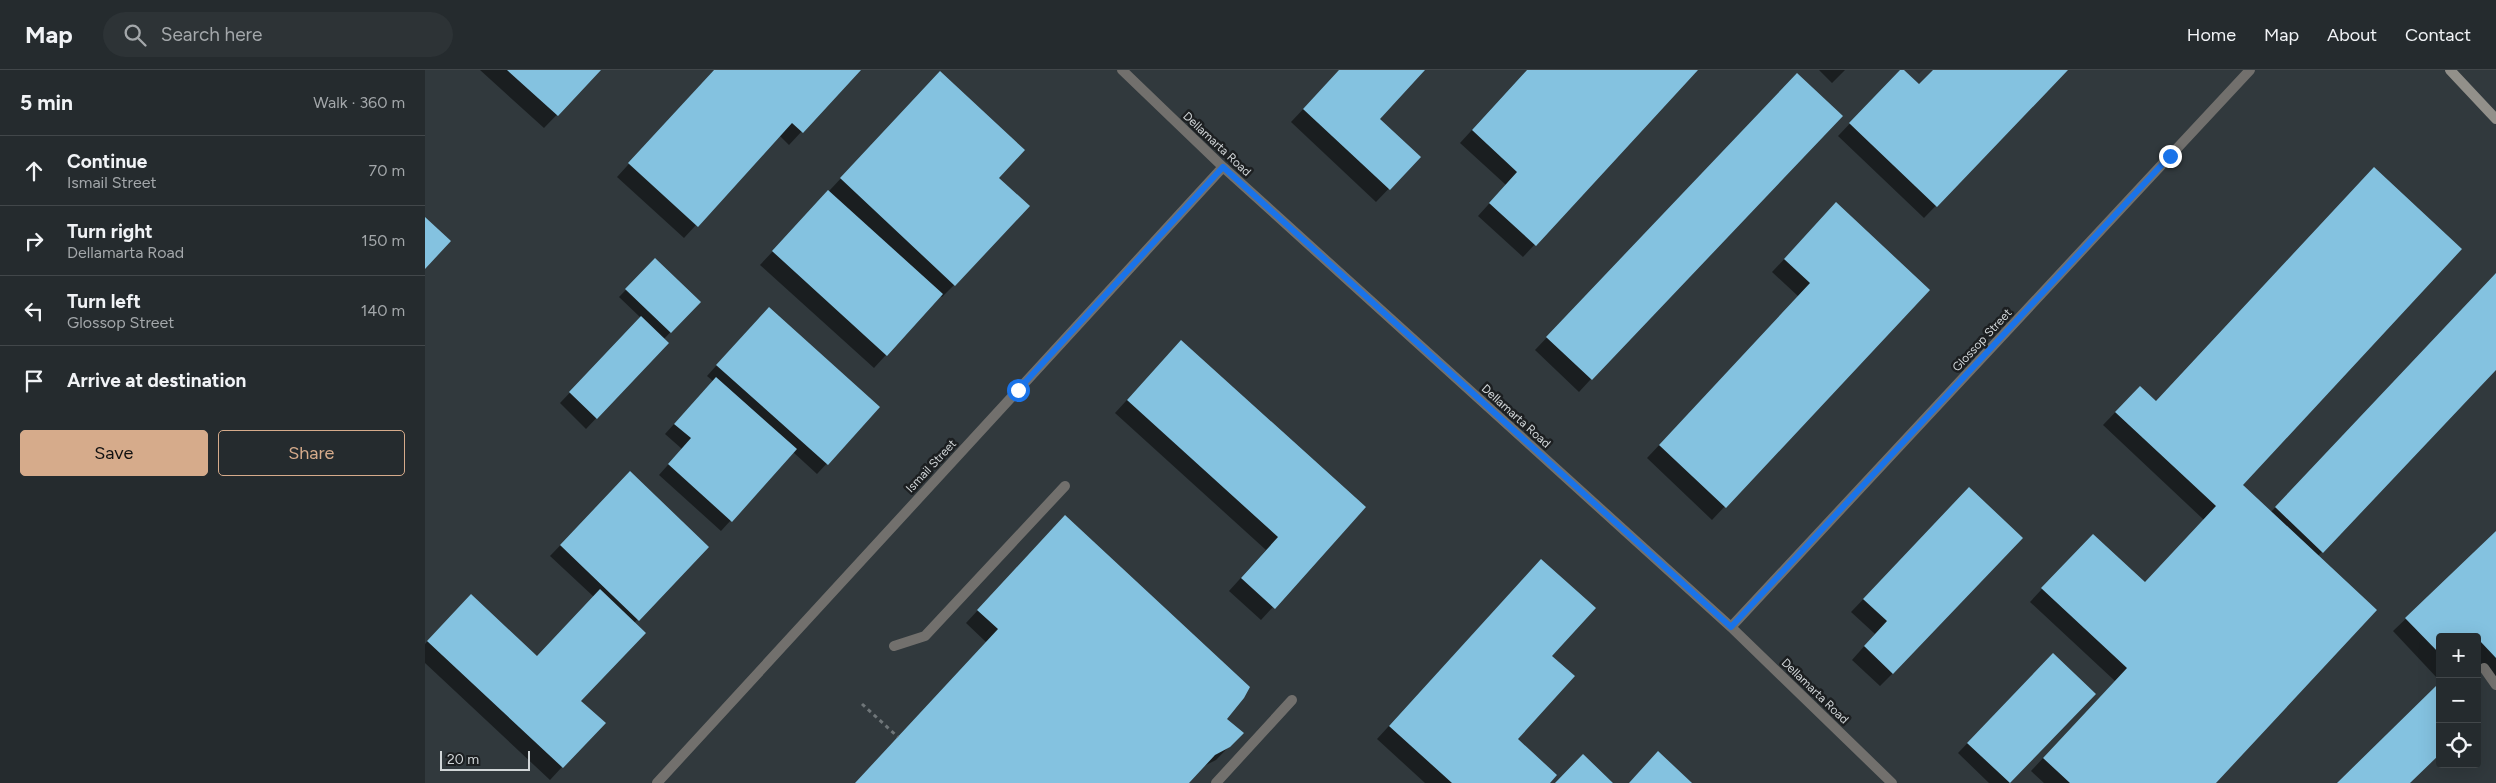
<!DOCTYPE html>
<meta charset="utf-8">
<style>
:root{--surface:#252b2e;--page:#2d3336;--text:#f1f3f6;--muted:#a3a7aa;--line:#42474a;--accent:#d6ab8b}
body{margin:0;font-family:Figtree,sans-serif;background:var(--page);color:var(--text)}
.controls{position:absolute;right:15px;bottom:15px;display:grid;overflow:hidden;border-radius:5px;box-shadow:0 5px 20px #0002}
.controls button{width:45px;height:45px;display:grid;place-items:center;padding:0;border:0;border-bottom:1px solid var(--line);background:var(--surface);color:var(--text);font:25px sans-serif}
.scale{position:absolute;left:15px;bottom:12px;width:90px;box-sizing:border-box;padding-left:5px;border:2px solid #d1d6d8;border-top:0;font-size:14px;line-height:18px;white-space:nowrap;color:#d1d6d8;-webkit-text-stroke:4px #1c1f21;paint-order:stroke}
.stop{position:absolute;width:15px;height:15px;margin:-11px;border:4px solid #1a73e8;border-radius:50%;background:#fff}
.stop.end{background:#1a73e8;border-color:#fff;box-shadow:0 1px 5px #0008}
.list{margin:0;padding:0;list-style:none}
h2{display:flex;justify-content:space-between;align-items:center;height:65px;margin:0;padding:0 20px;font-size:21px}
h2 small{font-size:16px;font-weight:400;color:var(--muted)}
.list li{display:grid;grid-template-columns:32px 1fr auto;gap:15px;align-items:center;box-sizing:border-box;height:70px;padding:0 20px;border-top:1px solid var(--line)}
.list b{display:block;font-size:19px;white-space:nowrap}
.list p{margin:0;font-size:16px;white-space:nowrap;color:var(--muted)}
.list em{font-size:16px;font-style:normal;color:var(--muted)}
.actions{display:flex;gap:10px;padding:15px 20px}
.actions a{flex:1;padding:11px 0;border:1px solid var(--accent);border-radius:5px;text-align:center;font-size:18px;color:var(--accent)}
.actions .main{background:var(--accent);color:#111}
.icon{flex:none;width:28px;height:28px;fill:none;stroke:currentColor;stroke-width:2;stroke-linecap:round;stroke-linejoin:round}
.map{position:relative;flex:none;width:2071px;height:713px;overflow:hidden}
header{display:flex;align-items:center;gap:30px;box-sizing:border-box;height:70px;padding:0 25px;background:var(--surface);border-bottom:1px solid var(--line)}
header strong{font-size:24px}
nav{display:flex;gap:28px;margin-inline-start:auto;font-size:18px}
.search{width:350px;height:45px;background:var(--page);display:flex;align-items:center;gap:12px;box-sizing:border-box;padding:0 18px;border-radius:28px;color:var(--muted);font-size:19px}
main{display:flex}
aside{flex:1;background:var(--surface)}
.map>svg:first-child{display:block}
.shadow{fill:#0007}
.building{fill:#84c2e0}
.lines{fill:none;stroke-linecap:round;stroke-linejoin:round}
.path{stroke:#6f7679;stroke-width:3;stroke-dasharray:4 4;stroke-linecap:butt}
.lane{stroke:#72706d;stroke-width:10}
.street{stroke:#72706d;stroke-width:10}
.secondary{stroke:#92908a;stroke-width:10}
.route{stroke:#1a73e8;stroke-width:6}
.labels{text-anchor:middle;dominant-baseline:central;stroke-width:5;stroke-linejoin:round;paint-order:stroke}
.street-label{font-size:12px;fill:#d1d6d8;stroke:#1c1f21}
</style>
<header>
<strong>Map</strong>
<div class="search"><svg class="icon" aria-label="search" viewBox="0 0 24 24"><circle cx="10" cy="10" r="6"/><path d="M15 15l6 6"/></svg>Search here</div>
<nav><a>Home</a><a>Map</a><a>About</a><a>Contact</a></nav>
</header>
<main>
<aside>
<h2>5 min<small>Walk · 360 m</small></h2>
<ul class="list">
<li><svg class="icon" aria-label="ahead" viewBox="0 0 24 24"><path d="M12 20V5M6 11l6-6 6 6"/></svg><div><b>Continue</b><p>Ismail Street</p></div><em>70 m</em></li>
<li><svg class="icon" aria-label="right" viewBox="0 0 24 24"><path d="M7 20v-9h11M14 6l5 5-5 5"/></svg><div><b>Turn right</b><p>Dellamarta Road</p></div><em>150 m</em></li>
<li><svg class="icon" aria-label="left" viewBox="0 0 24 24"><path d="M17 20v-9H6M10 6l-5 5 5 5"/></svg><div><b>Turn left</b><p>Glossop Street</p></div><em>140 m</em></li>
<li><svg class="icon" aria-label="arrive" viewBox="0 0 24 24"><path d="M6 21V4h12l-3 4 3 4H6"/></svg><div><b>Arrive at destination</b></div></li>
</ul>
<div class="actions"><a class="main">Save</a><a>Share</a></div>
</aside>
<div class="map">
<svg width="2071" height="713" viewBox="0 0 2071 713">
<rect width="100%" height="100%" fill="#31393d"/>
<path class="shadow" d="M55,0H175L119,58Z
M289,0H434L364,75L354,65L259,168L192,107Z
M915,0H998L953,49L994,87L951,132L866,52Z
M1102,0H1271L1098,187L1053,146L1081,115L1035,73Z
M1394,0H1420L1407,13Z
M1476,0L1494,16L1509,0H1642L1499,148L1413,66Z
M503,15L573,108L529,215L517,227L515,226L449,298L335,195Z
M1359,17L1166,309L1154,322L1110,280Z
M1399,147L1503,220L1287,450L1222,388L1374,227L1347,202Z
M230,190L274,232L238,270L242,273L161,359L135,333L216,248L194,227Z
M2071,204V298L1893,486L1790,713H1619L1606,701L1690,611L1605,532L1655,478L1719,514L1779,450L1678,355L1702,330L1816,415L1845,443Z
M334,248L454,337L392,404L368,382L296,461L234,405L257,379L240,364L288,311L282,306Z
M744,284L940,437L836,550L804,521L841,480L690,343Z
M195,413L283,477L209,553L155,631L137,697L125,710L0,593V574L34,538L112,587L169,527L125,486Z
M1532,431L1468,603L1455,616L1427,590L1450,564L1426,542Z
M627,460L800,649L817,663L791,690L777,697L762,713H431L562,573L541,553Z
M2071,463V614L2052,594V567H2015L2013,609L1968,561Z
M1104,503L1126,586L1091,669L1124,713H1000L952,669Z
M1618,594L1670,624L1584,713H1564L1533,683Z"/>
<path class="building" d="M82,0H176L133,46Z
M289,0H436L378,63L367,53L273,157L203,93Z
M914,0H1000L955,49L996,87L965,120L878,39Z
M1102,0H1273L1111,176L1064,133L1092,102L1047,60Z
M1475,0H1479L1494,14L1508,0H1643L1512,137L1424,53Z
M515,1L600,80L574,108L605,136L530,216L415,108Z
M1372,3L1418,46L1167,310L1121,267Z
M1949,97L2037,179L1818,415L1952,540L1791,713H1645L1618,688L1702,598L1616,518L1668,464L1720,512L1791,436L1690,342L1715,316L1731,331Z
M403,120L518,224L462,286L347,181Z
M1411,132L1505,220L1301,438L1234,375L1385,213L1359,189Z
M0,147L26,171L0,199Z
M230,188L276,232L246,263L200,219Z
M2071,203V300L1898,483L1850,437Z
M344,237L455,337L403,395L291,295Z
M216,246L244,273L172,349L144,322Z
M756,270L941,437L850,539L816,508L853,467L702,330Z
M291,307L372,379L307,452L243,394L266,368L249,354Z
M205,401L284,477L214,551L135,475Z
M1544,417L1598,468L1468,604L1439,576L1462,551L1438,529Z
M640,445L825,617L819,628L802,649L819,663L805,677L790,685L764,713H430L573,559L552,540Z
M2071,461V588L2055,571L2052,573V567H2015V584L1980,548Z
M1116,489L1171,538L1127,586L1150,606L1093,669L1132,705L1125,713H1027L964,656Z
M175,519L221,563L156,631L181,653L138,698L2,571L46,524L112,586Z
M1628,583L1671,624L1585,713L1542,673Z
M2011,616L2015,620V684L1985,713H1912Z
M1233,681L1267,713H1204Z
M1158,684L1188,713H1130Z"/>
<g class="lines">
<path class="path" d="M437,634L473,667"/>
<path class="lane" d="M469,576L500,566L640,416
M2059,598L2071,615
M791,713L867,630"/>
<path class="street" d="M697,0L798,97L1306,557L1467,713
M1306,557L1825,0
M232,713L798,97"/>
<path class="secondary" d="M2025,0L2071,49"/>
</g>
<g class="lines">
<path class="route" d="M593,320L798,97L1306,557L1745,86"/>
</g>
<g class="labels">
<g class="street-label">
<text transform="translate(792 74) rotate(43)">Dellamarta Road</text>
<text transform="translate(1557 270) rotate(-47)">Glossop Street</text>
<text transform="translate(1091 346) rotate(42)">Dellamarta Road</text>
<text transform="translate(506 396) rotate(-47)">Ismail Street</text>
<text transform="translate(1390 621) rotate(44)">Dellamarta Road</text>
</g>
</g>
</svg>
<div class="controls">
<button>+</button>
<button>−</button>
<button><svg class="icon" aria-label="locate" viewBox="0 0 24 24"><circle cx="12" cy="12" r="6"/><path d="M12 2v4M12 18v4M2 12h4M18 12h4"/></svg></button>
</div>
<div class="scale">20 m</div>
<div class="stop" style="left:593px;top:320px"></div>
<div class="stop end" style="left:1745px;top:86px"></div>
</div>
</main>
